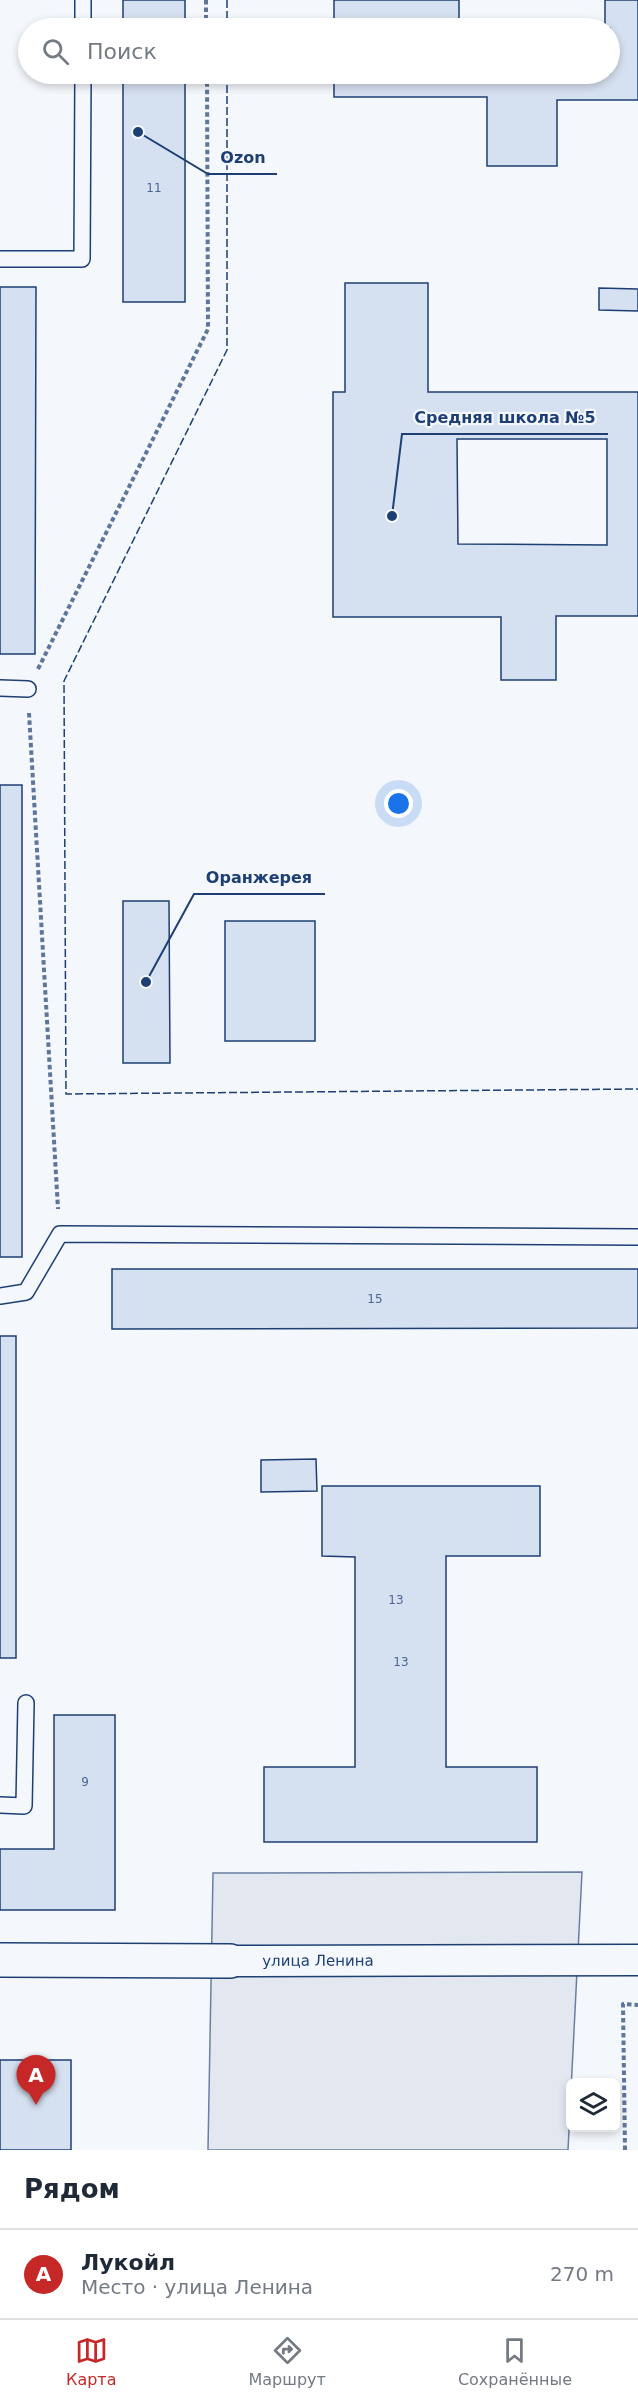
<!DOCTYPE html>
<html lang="ru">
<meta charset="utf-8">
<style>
:root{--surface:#fff;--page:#f2f2f3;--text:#1f2937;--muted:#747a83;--line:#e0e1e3;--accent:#c62828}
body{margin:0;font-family:"DejaVu Sans",sans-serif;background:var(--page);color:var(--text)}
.controls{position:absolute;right:18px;bottom:18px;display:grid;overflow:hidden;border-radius:9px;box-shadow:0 3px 9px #0003}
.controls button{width:54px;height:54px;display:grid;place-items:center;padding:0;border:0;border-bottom:2px solid var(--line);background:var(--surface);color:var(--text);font:30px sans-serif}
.you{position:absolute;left:399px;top:804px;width:21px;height:21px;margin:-15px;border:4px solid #fff;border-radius:50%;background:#1a73e8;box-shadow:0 0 0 9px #1a73e833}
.badge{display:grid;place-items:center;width:39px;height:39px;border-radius:50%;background:var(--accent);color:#fff;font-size:20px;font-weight:700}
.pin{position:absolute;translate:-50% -50px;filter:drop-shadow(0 2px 3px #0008)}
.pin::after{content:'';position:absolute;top:32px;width:21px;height:18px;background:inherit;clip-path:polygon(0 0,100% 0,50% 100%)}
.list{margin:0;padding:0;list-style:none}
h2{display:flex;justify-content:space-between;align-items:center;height:78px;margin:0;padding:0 24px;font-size:26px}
h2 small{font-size:20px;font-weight:400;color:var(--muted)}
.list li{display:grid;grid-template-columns:39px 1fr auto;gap:18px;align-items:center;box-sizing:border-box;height:90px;padding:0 24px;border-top:2px solid var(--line)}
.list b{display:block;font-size:22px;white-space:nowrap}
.list p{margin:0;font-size:20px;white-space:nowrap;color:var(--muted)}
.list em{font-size:20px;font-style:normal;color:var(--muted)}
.icon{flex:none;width:33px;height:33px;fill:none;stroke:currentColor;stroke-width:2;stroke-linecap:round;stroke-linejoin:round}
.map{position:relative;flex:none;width:638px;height:2150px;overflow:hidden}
.search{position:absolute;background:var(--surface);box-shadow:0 3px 9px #0003;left:18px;right:18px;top:18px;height:66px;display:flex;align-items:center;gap:15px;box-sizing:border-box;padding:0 21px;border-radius:33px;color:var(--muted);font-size:22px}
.sheet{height:168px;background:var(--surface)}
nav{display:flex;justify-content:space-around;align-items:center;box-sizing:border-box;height:84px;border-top:2px solid var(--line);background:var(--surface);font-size:16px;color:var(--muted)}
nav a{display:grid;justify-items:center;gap:3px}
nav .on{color:var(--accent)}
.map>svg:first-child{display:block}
.parking{fill:#e3e8f0;stroke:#687fa3;stroke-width:1.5}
.building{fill:#d5e0f0;stroke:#1d3f73;stroke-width:1.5;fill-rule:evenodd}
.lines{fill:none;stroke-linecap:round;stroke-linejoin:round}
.lane-casing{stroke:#1d3f73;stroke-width:18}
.street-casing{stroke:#1d3f73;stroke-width:33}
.secondary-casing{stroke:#1d3f73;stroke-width:36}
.path{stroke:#5e769c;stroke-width:4;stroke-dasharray:4.5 3;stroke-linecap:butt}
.lane{stroke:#f4f7fb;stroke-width:15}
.street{stroke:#f4f7fb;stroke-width:30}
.secondary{stroke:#f4f7fb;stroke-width:33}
.fence{stroke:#1d3f73;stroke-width:1.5;stroke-dasharray:8 3;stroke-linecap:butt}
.labels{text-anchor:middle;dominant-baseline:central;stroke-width:4.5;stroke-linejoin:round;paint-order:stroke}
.number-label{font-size:12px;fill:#4b6792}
.street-label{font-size:15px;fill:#1d3f73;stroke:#f4f7fb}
.leader{fill:none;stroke:#1d3f73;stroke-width:2}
.callout-dot{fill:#1d3f73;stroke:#f4f7fb;stroke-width:2}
.callout-label{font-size:16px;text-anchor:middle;font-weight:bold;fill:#1d3f73;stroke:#f4f7fb;stroke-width:4.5;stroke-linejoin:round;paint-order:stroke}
</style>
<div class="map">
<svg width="638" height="2150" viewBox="0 0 638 2150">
<rect width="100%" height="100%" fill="#f4f7fb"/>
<path class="parking" d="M582,1872L568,2150H208L213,1873Z"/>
<path class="building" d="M123,0H185V28H123Z
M334,0H459V27H605V0H638V100H557V166H487V97H334V74H610V28H334Z
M123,74H185V302H123Z
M345,283H428V392H638V616H556V680H501V617H333V392H345ZM457,439H607V545L458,544Z
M0,287H36L35,654H0Z
M599,288L638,289V311L599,310Z
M0,785H22V1257H0Z
M123,901H169L170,1063H123Z
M225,921H315V1041H225Z
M112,1269H638V1328L112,1329Z
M0,1336H16V1658H0Z
M316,1459L317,1491L261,1492V1460Z
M322,1486H540V1556H446V1767H537V1842H264V1767H355V1557L322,1556Z
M54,1715H115V1910H0V1849H54Z
M0,2060H71V2150H0Z"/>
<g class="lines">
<defs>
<path id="lane" d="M83,28V0
M0,259H82L83,74
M0,688L28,689
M0,1296L26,1292L60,1234L638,1237
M0,1805L24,1806L26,1703"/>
<g id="street">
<path id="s1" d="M230,1961L638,1960"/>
</g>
<path id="secondary" d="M0,1960L230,1961"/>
</defs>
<use href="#lane" class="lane-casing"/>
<use href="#street" class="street-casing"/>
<use href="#secondary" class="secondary-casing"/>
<path class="path" d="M206,0V28
M38,669L208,329L207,74
M29,713L58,1209
M625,2150L623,2004L638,2005"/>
<use href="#lane" class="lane"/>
<use href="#street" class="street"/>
<use href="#secondary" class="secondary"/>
<path class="fence" d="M227,0V28
M227,74V350L64,681L66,1094L638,1089"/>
</g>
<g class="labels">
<g class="number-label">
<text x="154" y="188">11</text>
<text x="375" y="1299">15</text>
<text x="396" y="1600">13</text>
<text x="401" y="1662">13</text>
<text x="85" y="1782">9</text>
</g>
<g class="street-label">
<text stroke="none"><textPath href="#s1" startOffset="88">улица Ленина</textPath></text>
</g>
</g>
<path class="leader" d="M138 132L208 174H277M392 516L402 434H608M146 982L194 894H325"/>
<g class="callout-dot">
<circle cx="138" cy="132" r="6"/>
<circle cx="392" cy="516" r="6"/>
<circle cx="146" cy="982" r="6"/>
</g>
<g class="callout-label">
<text x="243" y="163">Ozon</text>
<text x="505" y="423">Средняя школа №5</text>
<text x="259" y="883">Оранжерея</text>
</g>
</svg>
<div class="controls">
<button><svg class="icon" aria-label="layers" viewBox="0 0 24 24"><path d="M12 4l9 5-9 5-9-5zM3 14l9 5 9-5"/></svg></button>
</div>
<div class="you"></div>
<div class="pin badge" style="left:36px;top:2105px">A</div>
<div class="search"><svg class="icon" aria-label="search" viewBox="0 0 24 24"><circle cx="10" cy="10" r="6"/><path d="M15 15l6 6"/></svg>Поиск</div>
</div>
<section class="sheet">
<h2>Рядом<small></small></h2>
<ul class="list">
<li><span class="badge">A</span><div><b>Лукойл</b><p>Место · улица Ленина</p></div><em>270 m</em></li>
</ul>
</section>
<nav>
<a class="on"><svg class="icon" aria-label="map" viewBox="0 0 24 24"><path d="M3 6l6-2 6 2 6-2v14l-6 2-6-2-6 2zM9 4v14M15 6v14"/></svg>Карта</a>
<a><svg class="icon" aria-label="directions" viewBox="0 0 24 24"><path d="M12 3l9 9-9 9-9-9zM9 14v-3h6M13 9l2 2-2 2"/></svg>Маршрут</a>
<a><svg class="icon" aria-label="saved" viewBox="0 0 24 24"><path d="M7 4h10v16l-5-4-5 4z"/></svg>Сохранённые</a>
</nav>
